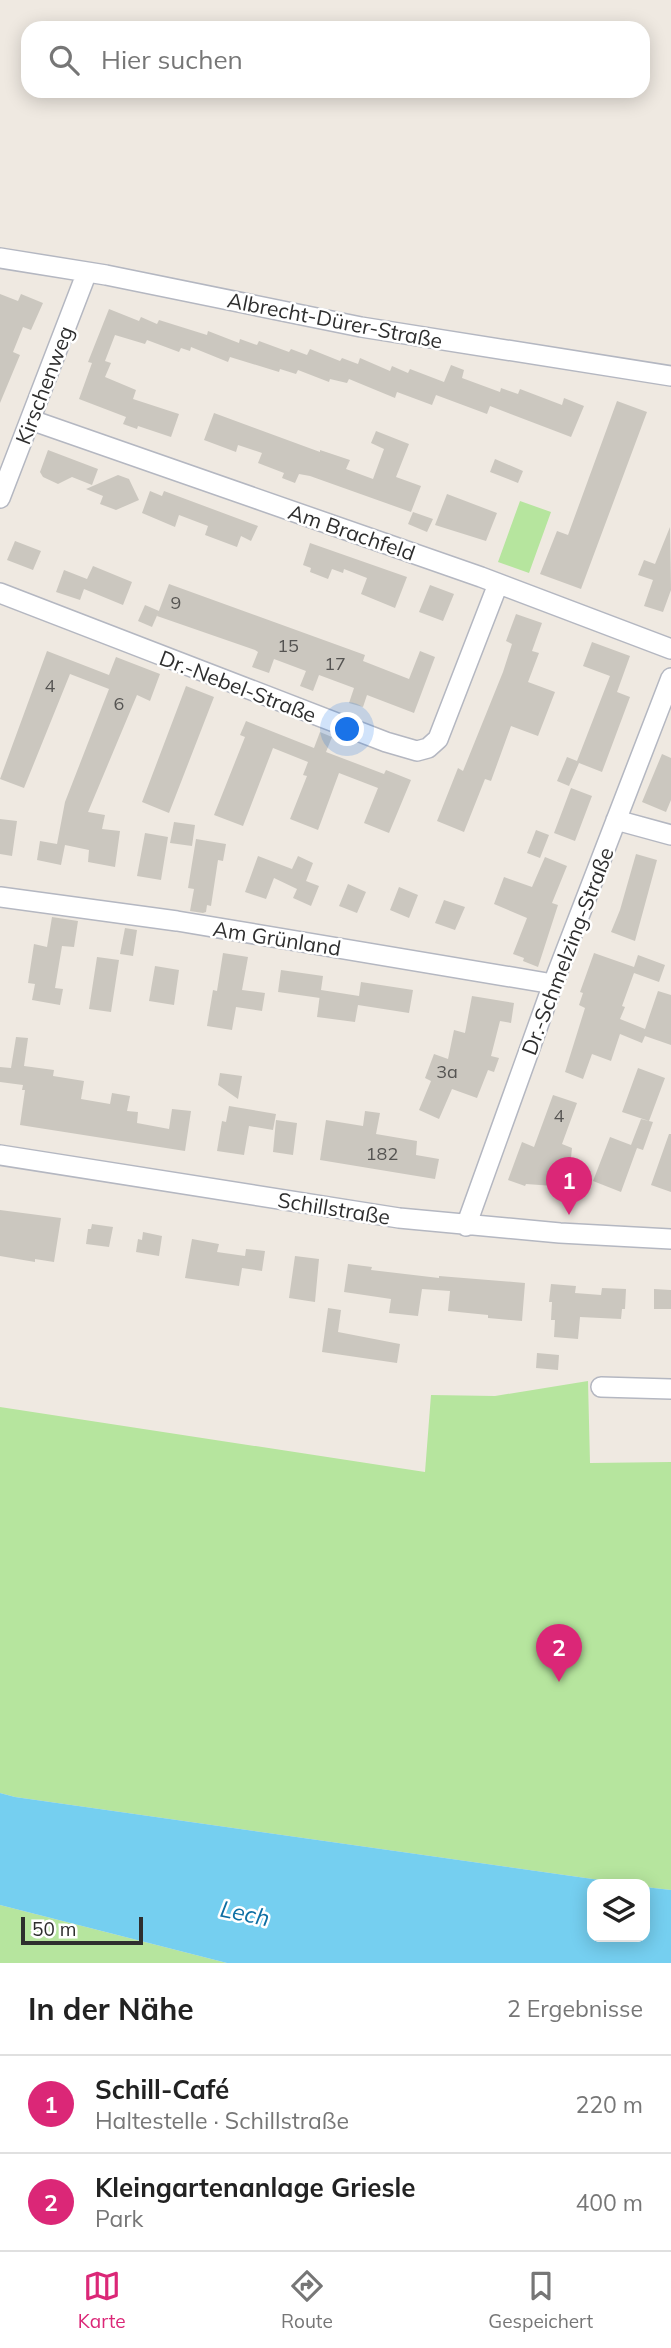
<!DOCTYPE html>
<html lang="de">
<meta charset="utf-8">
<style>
:root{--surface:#fff;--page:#f2f2f2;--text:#222;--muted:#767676;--line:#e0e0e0;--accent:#db2777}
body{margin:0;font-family:Mulish,sans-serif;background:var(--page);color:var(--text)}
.controls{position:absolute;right:21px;bottom:21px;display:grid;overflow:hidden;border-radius:14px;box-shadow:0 4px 18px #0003}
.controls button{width:63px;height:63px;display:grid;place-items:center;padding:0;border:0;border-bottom:2px solid var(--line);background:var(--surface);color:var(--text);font:35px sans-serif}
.scale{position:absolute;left:21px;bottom:18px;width:122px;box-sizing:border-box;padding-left:7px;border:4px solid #2e2e2e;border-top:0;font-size:19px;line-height:24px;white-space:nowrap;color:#2e2e2e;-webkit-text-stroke:5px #fff;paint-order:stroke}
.you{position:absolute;left:348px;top:730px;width:24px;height:24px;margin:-18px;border:5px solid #fff;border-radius:50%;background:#1a73e8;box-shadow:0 0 0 10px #1a73e833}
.badge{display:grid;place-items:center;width:46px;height:46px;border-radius:50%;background:var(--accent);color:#fff;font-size:23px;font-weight:700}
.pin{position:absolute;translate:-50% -58px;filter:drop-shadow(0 2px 4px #0008)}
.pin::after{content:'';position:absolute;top:37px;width:24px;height:21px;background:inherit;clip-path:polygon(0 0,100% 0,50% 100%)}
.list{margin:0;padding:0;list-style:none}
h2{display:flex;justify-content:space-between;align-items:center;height:91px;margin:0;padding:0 28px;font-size:30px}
h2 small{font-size:23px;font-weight:400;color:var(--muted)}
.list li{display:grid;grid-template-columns:46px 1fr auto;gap:21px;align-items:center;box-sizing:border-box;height:98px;padding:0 28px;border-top:2px solid var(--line)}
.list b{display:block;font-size:26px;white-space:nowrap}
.list p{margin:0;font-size:23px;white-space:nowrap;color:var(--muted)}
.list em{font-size:23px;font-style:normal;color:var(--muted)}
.icon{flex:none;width:38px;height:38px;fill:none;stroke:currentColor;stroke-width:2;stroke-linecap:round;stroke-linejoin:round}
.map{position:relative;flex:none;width:671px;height:1963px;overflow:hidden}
.search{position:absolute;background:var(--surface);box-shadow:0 4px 18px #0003;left:21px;right:21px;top:21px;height:77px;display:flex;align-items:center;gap:18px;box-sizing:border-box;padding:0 24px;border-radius:21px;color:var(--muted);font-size:26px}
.sheet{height:287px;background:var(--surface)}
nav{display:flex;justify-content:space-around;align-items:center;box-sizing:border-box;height:98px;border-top:2px solid var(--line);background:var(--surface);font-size:19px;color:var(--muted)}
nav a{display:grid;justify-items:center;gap:4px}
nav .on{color:var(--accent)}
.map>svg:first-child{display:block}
.green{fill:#b6e59e}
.water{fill:#75cff0}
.building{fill:#cbc7bf}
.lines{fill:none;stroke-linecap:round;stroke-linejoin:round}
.minor-casing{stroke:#b4b7c1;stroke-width:22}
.minor{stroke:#fff;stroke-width:19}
.labels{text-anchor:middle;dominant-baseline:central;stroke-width:5;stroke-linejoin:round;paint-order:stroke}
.number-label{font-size:18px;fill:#555452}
.street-label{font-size:21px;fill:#2e2e2e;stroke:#fff}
.water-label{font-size:23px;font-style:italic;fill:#0d6fa3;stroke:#fff}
</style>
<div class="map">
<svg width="671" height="1963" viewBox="0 0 671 1963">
<rect width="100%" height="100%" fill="#efe9e1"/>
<path class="green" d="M520,501L551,512L529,573L498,562Z
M588,1381L590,1463L671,1462V1890L645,1887V1884H628L15,1797L0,1793V1407L425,1472L431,1395L495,1396Z
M0,1905L227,1963H0Z"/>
<path class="water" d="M0,1793L15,1797L628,1884H592V1937H645V1887L671,1890V1963H227L0,1905Z"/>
<path class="building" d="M0,294L18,301L21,294L43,303L31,330L23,327L13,352L20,355L0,403Z
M109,309L139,321L141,317L157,324L159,320L207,335L208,331L239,343L240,339L257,345L259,341L289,352L291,349L307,355L310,349L340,361L342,358L358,364L360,358L390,371L392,366L408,373L410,369L444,382L451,365L464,370L462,378L500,392L501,388L518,394L520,389L562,405L564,398L584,406L571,437L490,406L487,414L436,395L432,405L397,392L395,398L349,379L347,383L330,379L329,382L298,370L296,374L280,369L279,372L230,357L228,362L191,347L190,351L181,348L179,352L147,340L145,344L115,335L105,361L111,363L105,377L136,390L133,399L179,414L171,437L138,426L137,429L123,424L126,417L79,399L92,363L88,362Z
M617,401L647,412L581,589L540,574L557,531L568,535Z
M214,413L320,452V450L350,460L346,469L373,479L384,449L371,443L376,431L409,444L396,477L421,486L411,512L310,476L299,474L295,483L282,478L284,473L258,463L262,453L238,445L236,452L204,440Z
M48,450L98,469L92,485L72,477L58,484L43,477L40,472Z
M495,459L523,471L518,483L490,472Z
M118,475L129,479L139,500L116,510L100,504L103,496L86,489Z
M150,491L162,496L164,491L258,526L251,541L241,536L237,547L205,535L208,526L179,515L175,527L142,513Z
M447,494L497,513L486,541L435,525Z
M413,512L433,519L427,532L408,524Z
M670,527L671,590L663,612L644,606L653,580L638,575L644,560L655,564Z
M15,541L41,551L33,570L7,560Z
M310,543L407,577L395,608L361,594L367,578L344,569L343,573L332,569L328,579L310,572L311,568L303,565Z
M93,566L132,582L123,605L84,589L80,600L56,592L64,570L87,579Z
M169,584L365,655L363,661L409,679L420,651L435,657L414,713L367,695L363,707L349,703L354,688L319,675L313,691L300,686L306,671L274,659L269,673L252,667L258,652L255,650L157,616Z
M430,585L454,594L443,621L419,612Z
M145,605L159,611L152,627L138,621Z
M516,614L542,623L532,651L539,653L528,682L555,692L538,736L511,726L491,781L485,779L464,832L437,821L458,768L463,771L503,672L512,644L506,641Z
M592,642L630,656L617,692L630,697L602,772L579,763L569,786L557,781L567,757L577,761L610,676L583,666Z
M47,651L109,675L116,657L160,674L150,701L137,695L88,812L105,815L102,829L120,831L115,867L88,862L89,850L65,845L61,865L37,860L40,841L57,844L65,802L109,689L70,674L24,788L0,779Z
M186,686L214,697L169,813L142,802Z
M246,721L314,748L320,732L332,737L326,752L384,774L386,770L411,780L389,833L364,823L378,788L339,773L318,830L290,819L307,776L303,775L308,762L273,748L243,826L214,815L245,737L240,735Z
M662,754L671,758V800L666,812L642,802Z
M571,788L592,796L575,841L554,833Z
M0,819L17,821L12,856L0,854Z
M174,822L195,825L192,846L170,843Z
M536,830L549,835L540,858L527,853Z
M145,833L168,837L161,880L137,876Z
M196,839L226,844L223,861L218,860L211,906L207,905L206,912L203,913L190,911L194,889L188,888Z
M636,854L657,860L635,941L611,932L620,910Z
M258,856L292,869L298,856L313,863L306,881L319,886L311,906L293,898L297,889L274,878L266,899L245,892Z
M545,857L567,866L552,903L558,905L538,967L523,961L524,958L513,954L527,918L494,904L504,877L532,887Z
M348,884L366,892L357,913L339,906Z
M399,887L418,895L409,918L390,910Z
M444,900L465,907L455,930L435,923Z
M52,917L78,921L74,947L62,946L55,988L63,989L60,1005L32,1000L35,984L28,983L34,944L47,947Z
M125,928L137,930L133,956L120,954Z
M223,953L248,957L242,990L265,993L262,1011L236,1007L232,1030L207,1026L213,990L217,991Z
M594,953L634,967L638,955L665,965L659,982L634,973L622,1006L625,1007L620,1019L645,1029L658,991L671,995V1045L645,1036L642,1043L620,1034L611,1061L592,1054L583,1079L565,1072L585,1008L579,1005L583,993L580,992Z
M97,957L119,960L111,1012L89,1009Z
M155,966L179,970L174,1005L149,1001Z
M281,970L323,976L321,990L359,996L361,982L413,990L409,1013L358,1005L355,1022L317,1017L320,994V998L278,992Z
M472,996L514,1003L511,1023L500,1021L491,1056L499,1058L494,1072L488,1070L477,1098L452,1089L439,1119L419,1110L431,1081L425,1078L434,1054L448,1059L454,1030L465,1033Z
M16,1037L28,1038L24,1066L54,1070L53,1076L84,1081L81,1099L110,1104L112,1093L130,1096L127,1111L138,1112L137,1123L169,1129L172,1109L191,1111L185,1151L20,1125L25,1090H22L23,1085L0,1082V1067L11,1068Z
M638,1068L665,1078L649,1121L653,1122L643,1150L637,1148L621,1192L593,1181L610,1137L631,1145L641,1119L649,1121L622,1112Z
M220,1073L242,1076L238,1099L218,1085Z
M553,1095L577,1103L562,1144L572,1148L568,1187L526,1184L525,1186L508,1180L522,1142L534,1147Z
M229,1106L276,1114L273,1130L249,1126L244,1155L217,1151L222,1121L226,1122Z
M365,1111L380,1113L376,1134L417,1141L416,1155L439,1159L435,1179L320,1160L326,1120L363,1126Z
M276,1120L297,1123L293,1155L273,1152Z
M669,1134H671V1192L651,1185Z
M0,1210L61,1218L54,1262L35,1259V1262L0,1256Z
M92,1224L113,1227L109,1247L86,1244L88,1229H91Z
M143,1232L162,1236L159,1256L136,1252L138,1239L142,1240Z
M192,1239L219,1244L217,1252L245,1256L246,1249L265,1251L262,1271L242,1268L239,1286L185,1278Z
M295,1256L319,1259L315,1302L289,1298Z
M348,1264L372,1267L371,1270L439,1278V1276L525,1283L522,1321L488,1318V1315L448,1311L450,1291L422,1289L418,1316L389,1313L391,1299L344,1292Z
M551,1284L576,1286L575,1293L601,1295L602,1288L626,1289L625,1309H622L621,1319L580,1317L578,1339L554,1337L555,1320H551L552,1302H549Z
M654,1289L671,1290V1309H654Z
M328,1308L341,1310L338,1332L400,1344L397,1363L322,1352Z
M537,1353L559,1355L558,1370L536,1368Z"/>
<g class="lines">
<defs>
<path id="minor" d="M0,258L106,275L361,327L671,376
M31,420L481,577L671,649
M0,498L87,272
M0,593L386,742L417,751L428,748L438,739L498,584
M616,820L671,835
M0,897L177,921L553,984
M0,1155L399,1218L560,1233L671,1239
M466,1226L553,984L671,678
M601,1387L671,1389"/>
</defs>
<use href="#minor" class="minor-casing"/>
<use href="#minor" class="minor"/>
</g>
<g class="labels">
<g class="number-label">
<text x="176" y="602">9</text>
<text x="288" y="645">15</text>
<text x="335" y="663">17</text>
<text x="50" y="685">4</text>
<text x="119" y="703">6</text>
<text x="447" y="1071">3a</text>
<text x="559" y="1115">4</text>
<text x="382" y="1153">182</text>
</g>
<g class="street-label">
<text transform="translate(335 320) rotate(11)">Albrecht-Dürer-Straße</text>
<text transform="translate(44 385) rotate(-69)">Kirschenweg</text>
<text transform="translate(352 532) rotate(19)">Am Brachfeld</text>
<text transform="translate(238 686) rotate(21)">Dr.-Nebel-Straße</text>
<text transform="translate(277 938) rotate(9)">Am Grünland</text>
<text transform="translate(567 951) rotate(-69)">Dr.-Schmelzing-Straße</text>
<text transform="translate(334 1208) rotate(9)">Schillstraße</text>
</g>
<g class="water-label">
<text transform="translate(245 1913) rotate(12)">Lech</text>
</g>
</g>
</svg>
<div class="controls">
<button><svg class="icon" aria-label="layers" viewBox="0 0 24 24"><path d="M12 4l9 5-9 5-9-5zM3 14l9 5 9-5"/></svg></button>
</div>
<div class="scale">50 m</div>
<div class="you"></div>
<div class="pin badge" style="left:569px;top:1215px">1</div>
<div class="pin badge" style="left:559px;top:1682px">2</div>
<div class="search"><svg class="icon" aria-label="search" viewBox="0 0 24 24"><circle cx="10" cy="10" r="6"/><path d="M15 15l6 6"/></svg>Hier suchen</div>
</div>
<section class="sheet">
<h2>In der Nähe<small>2 Ergebnisse</small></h2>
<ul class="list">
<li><span class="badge">1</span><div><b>Schill-Café</b><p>Haltestelle · Schillstraße</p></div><em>220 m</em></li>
<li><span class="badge">2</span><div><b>Kleingartenanlage Griesle</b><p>Park</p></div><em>400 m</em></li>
</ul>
</section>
<nav>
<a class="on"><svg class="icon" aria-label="map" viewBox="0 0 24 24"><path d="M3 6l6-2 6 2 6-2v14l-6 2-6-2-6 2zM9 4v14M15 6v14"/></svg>Karte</a>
<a><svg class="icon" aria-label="directions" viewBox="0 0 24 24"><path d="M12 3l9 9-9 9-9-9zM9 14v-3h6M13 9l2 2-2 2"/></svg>Route</a>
<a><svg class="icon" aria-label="saved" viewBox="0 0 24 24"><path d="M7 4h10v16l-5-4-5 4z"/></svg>Gespeichert</a>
</nav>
